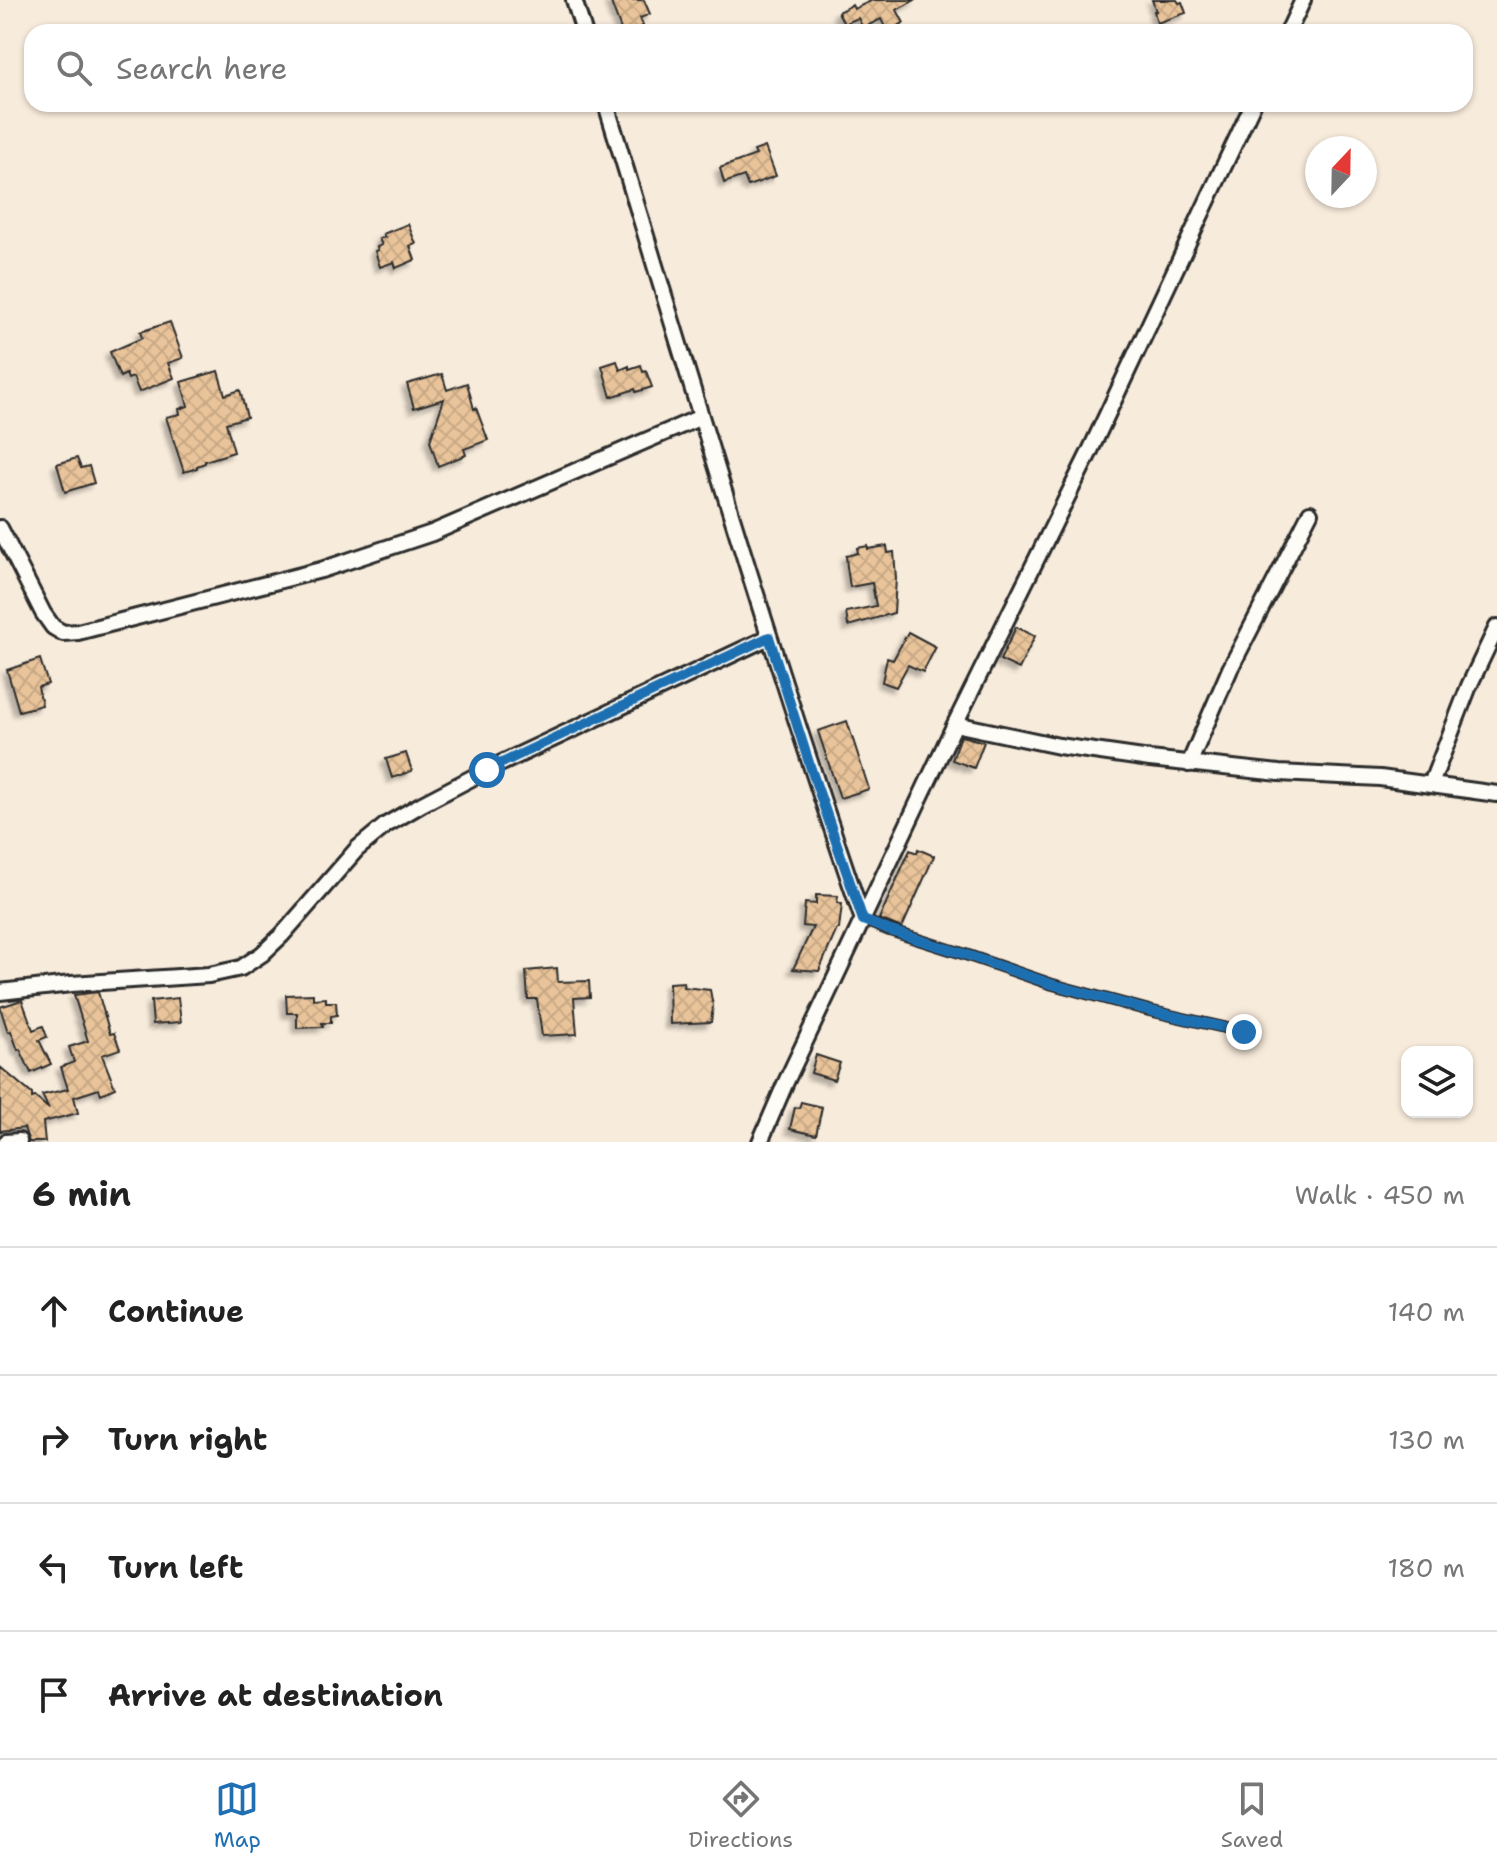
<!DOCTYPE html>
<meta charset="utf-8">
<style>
:root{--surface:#fff;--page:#f2f2f2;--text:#222;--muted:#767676;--line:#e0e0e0;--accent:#1f6fb2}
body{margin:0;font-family:"Shantell Sans",sans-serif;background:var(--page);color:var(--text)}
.controls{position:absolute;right:24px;bottom:24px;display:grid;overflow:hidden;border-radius:16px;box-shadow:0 2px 6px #0004}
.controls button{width:72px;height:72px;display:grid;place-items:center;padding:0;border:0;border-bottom:2px solid var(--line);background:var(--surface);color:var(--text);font:40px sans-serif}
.compass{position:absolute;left:1305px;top:136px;width:72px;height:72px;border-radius:50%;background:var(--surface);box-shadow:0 2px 6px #0004;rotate:22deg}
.stop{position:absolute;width:24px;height:24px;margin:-18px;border:6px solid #1f6fb2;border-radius:50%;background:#fff}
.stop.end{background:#1f6fb2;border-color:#fff;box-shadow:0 2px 8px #0008}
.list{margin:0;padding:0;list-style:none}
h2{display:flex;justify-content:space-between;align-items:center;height:104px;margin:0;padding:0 32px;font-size:34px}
h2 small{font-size:26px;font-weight:400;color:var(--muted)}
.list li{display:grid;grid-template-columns:52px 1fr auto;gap:24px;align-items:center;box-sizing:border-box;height:128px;padding:0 32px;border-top:2px solid var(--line)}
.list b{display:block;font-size:30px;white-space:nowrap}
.list em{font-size:26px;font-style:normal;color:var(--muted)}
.icon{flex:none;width:44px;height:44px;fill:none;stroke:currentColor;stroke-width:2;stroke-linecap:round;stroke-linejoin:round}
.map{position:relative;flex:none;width:1497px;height:1142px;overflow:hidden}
.search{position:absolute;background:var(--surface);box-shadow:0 2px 6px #0004;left:24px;right:24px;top:24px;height:88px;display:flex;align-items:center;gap:20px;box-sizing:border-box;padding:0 28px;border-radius:24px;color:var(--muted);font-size:30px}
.sheet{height:616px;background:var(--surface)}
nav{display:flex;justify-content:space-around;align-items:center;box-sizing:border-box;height:112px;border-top:2px solid var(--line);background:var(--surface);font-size:22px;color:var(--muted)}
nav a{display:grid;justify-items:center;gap:4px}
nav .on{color:var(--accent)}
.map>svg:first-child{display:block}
.building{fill:url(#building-cross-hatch);stroke:#2b2b2b;stroke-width:2;filter:url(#shadow)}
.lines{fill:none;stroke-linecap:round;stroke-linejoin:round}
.service-casing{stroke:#2b2b2b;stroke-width:13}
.minor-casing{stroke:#2b2b2b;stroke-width:20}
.service{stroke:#fdfcf7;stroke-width:7}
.minor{stroke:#fdfcf7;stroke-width:14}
.route{stroke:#1f6fb2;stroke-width:10}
</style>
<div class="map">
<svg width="1497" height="1142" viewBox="0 0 1497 1142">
<defs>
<pattern id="building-cross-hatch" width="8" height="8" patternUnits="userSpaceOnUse" patternTransform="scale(2)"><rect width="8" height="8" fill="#e9c49a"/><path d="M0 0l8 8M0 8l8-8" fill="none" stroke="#c8a985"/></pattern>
<filter id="shadow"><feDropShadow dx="-4.5" dy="4.5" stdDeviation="2" flood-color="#0004"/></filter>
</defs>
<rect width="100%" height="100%" fill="#f7ebdb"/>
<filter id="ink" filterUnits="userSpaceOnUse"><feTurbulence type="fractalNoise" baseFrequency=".0125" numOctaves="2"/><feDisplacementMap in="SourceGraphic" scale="16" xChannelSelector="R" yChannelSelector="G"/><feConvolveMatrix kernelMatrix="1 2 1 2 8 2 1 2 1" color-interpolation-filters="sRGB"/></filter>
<g filter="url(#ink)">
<path class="building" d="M610,0H644L650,14L640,18L643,26L629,32H622Z
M873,0H915L897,10L904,23L887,31L881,19L863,28L858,18L844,24L838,12L852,5L854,9Z
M1152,0H1177L1179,3L1182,2L1186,13L1157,23L1154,11H1156Z
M765,147L776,176L748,186L744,176L724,183L720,168L756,155L754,151Z
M408,224L416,244L410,246L415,260L396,268L394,262L380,267L375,251L378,250L377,247L382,245L379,239L385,237L383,234Z
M170,322L183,358L168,363L174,378L139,392L133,377L128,379L126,374L120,377L110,352L142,338L140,332Z
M617,361L620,370L629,366V369L641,365L643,372L646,371L652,387L636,392L635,389L611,397L602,366Z
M218,371L225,395L240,390L247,417L226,423L234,452L205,461V463L197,466V468L184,472L166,417L180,414L179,409L188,406L181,382Z
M442,374L447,390L467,383L474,409L476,408L488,440L464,449L466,455L438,466L430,441L444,399L414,408L407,384Z
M77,458L81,468L89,466L94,483L65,492L57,464Z
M868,546V549L887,546L888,553L894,552L896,578L894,613L848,626L846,612L876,606L872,583L850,587L847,567L846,556L858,553L857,548Z
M1016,627L1035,636L1019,669L1000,660Z
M908,632L936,647L923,672L908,665L896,687L882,682L887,658L893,660Z
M40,659L48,684L38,687L42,705L19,711L7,670Z
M847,721L869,789L840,798L818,731Z
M961,736L984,742L974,768L952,760Z
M406,753L412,771L392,778L386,759Z
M918,849L934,856L902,928L879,919L910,850L917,853Z
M816,895L838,896L837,903L842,904L839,929H837L819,971L793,969L813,927L803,926L805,903L816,904Z
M557,968L558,982L589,981L590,997L574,998L577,1034L542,1036L537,999H528L526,971Z
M684,982L683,987L710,990L713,1006L711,1022L670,1024L669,983Z
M98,992L110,1034L114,1033L120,1049L102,1055L115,1088L101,1094L99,1089L74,1097L78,1113L43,1122L45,1142H29L24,1128L0,1131V1067L32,1094V1098L35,1097L49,1109L42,1095L68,1089L61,1067L74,1062L69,1047L88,1041L74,995Z
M313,994V999L326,998V1002H336L337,1015L331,1016V1023H322L323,1027L297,1028V1013H287L286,995Z
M178,998L181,1022L153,1024L151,1001Z
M22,1000L33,1030L43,1026L47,1037L39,1040L51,1064L31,1073L20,1049L18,1050L11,1031L8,1032L0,1007Z
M816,1055L840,1063L834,1080L811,1073Z
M801,1102L822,1107L816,1135L790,1129L795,1107L799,1108Z"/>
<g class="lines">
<defs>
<path id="service" d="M863,920L888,930L961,953L1051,984L1151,1011L1244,1032"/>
<path id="minor" d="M574,0L584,32
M1288,32L1303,0
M606,104C689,377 770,650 863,920
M0,528L43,613L53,627L63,633L78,632L321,570L432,533L701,417
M955,724L1059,746L1150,759L1279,773L1380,778L1497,794
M1189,764L1230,669L1310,513
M1431,784L1469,686L1497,627
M0,992L71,984L209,975L241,968L262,954L282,935L357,849L386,825L422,804L487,770L769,637
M6,1142L19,1141
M760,1142L785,1084L955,724L1089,453L1253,104"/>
</defs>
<use href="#service" class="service-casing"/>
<use href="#minor" class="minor-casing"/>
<use href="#service" class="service"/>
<use href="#minor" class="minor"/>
</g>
</g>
<g class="lines" filter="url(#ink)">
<path class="route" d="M487,770L769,637L811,769L863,920L888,930L961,953L1051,984L1151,1011L1244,1032"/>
</g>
</svg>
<div class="controls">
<button><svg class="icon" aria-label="layers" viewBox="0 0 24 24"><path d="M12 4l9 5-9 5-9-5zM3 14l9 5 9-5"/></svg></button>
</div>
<svg class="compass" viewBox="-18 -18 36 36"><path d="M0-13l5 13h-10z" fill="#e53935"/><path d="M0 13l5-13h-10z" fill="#767676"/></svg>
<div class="stop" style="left:487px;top:770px"></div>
<div class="stop end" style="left:1244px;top:1032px"></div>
<div class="search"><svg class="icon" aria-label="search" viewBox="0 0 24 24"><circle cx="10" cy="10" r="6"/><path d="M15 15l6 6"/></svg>Search here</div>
</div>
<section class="sheet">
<h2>6 min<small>Walk · 450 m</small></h2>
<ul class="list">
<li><svg class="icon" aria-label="ahead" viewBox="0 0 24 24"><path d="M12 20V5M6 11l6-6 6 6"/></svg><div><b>Continue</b></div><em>140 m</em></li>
<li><svg class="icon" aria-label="right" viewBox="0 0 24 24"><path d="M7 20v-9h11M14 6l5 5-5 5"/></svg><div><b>Turn right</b></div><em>130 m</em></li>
<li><svg class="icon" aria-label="left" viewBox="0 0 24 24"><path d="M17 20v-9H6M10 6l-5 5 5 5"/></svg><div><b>Turn left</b></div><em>180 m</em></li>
<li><svg class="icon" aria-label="arrive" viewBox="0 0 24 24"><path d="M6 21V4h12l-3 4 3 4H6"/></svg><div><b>Arrive at destination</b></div></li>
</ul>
</section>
<nav>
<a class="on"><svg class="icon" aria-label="map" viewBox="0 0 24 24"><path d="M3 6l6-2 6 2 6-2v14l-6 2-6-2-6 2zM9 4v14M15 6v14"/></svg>Map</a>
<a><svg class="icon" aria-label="directions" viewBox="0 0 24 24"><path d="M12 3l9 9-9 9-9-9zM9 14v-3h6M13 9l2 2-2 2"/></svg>Directions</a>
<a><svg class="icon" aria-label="saved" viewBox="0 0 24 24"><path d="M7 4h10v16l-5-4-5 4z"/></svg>Saved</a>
</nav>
